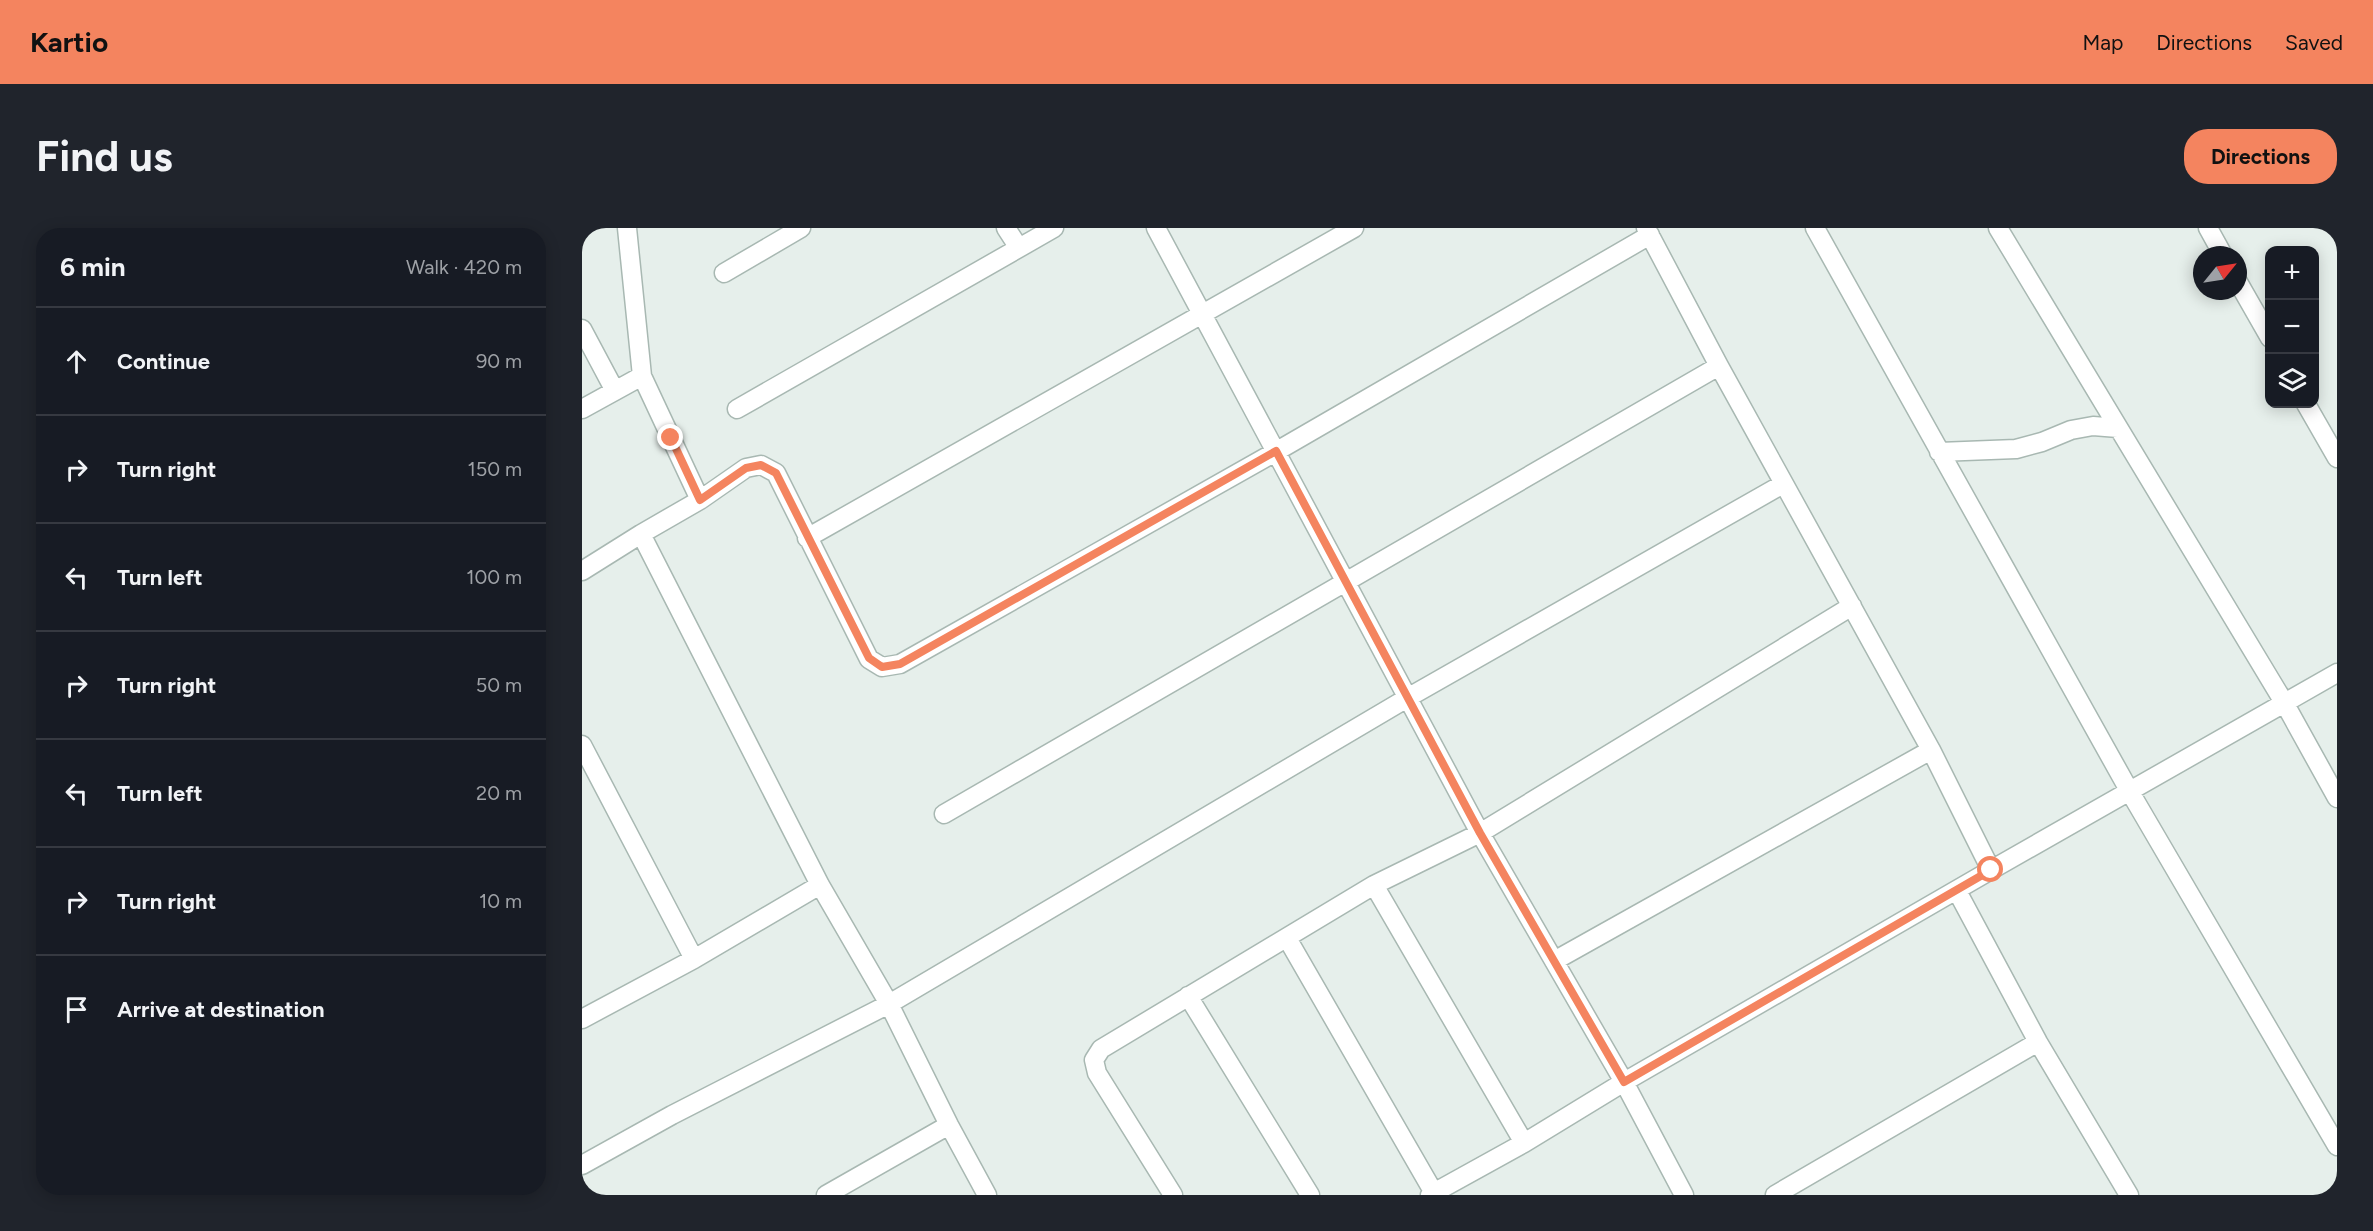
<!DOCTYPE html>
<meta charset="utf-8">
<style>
:root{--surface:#171b24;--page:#20242c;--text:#f1f3f6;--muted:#9ea1a6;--line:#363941;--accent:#f4845f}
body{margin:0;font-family:Figtree,sans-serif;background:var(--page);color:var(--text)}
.controls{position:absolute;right:18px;top:18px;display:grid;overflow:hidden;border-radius:12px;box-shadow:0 3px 15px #0003}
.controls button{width:54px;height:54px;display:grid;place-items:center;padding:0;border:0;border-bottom:2px solid var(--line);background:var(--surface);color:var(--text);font:30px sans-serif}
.compass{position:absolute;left:1611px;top:18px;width:54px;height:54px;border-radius:50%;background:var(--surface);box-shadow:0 3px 15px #0003;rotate:60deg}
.stop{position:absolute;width:18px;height:18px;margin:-14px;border:4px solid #f4845f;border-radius:50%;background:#fff}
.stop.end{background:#f4845f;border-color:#fff;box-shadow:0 2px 6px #0008}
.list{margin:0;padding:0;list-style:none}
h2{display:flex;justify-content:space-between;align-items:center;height:78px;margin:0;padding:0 24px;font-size:26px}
h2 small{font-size:20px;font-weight:400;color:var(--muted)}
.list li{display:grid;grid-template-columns:39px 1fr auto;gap:18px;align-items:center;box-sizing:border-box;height:108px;padding:0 24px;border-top:2px solid var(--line)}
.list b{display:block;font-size:22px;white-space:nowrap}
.list em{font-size:20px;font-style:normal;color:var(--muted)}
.icon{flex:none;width:33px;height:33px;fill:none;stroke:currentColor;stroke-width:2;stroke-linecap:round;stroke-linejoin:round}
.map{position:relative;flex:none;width:1755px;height:967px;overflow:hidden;border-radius:24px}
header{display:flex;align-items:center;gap:36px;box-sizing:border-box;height:84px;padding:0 30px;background:var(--accent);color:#111}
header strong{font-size:28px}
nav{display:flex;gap:33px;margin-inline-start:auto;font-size:21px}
.intro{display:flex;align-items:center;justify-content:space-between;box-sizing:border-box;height:144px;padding:0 36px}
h1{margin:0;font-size:42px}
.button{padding:15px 27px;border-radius:24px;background:var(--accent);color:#111;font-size:21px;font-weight:700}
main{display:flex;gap:36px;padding:0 36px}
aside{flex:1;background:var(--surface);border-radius:24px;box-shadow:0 3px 15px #0003}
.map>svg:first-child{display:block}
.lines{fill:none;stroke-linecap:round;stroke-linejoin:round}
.minor-casing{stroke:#a8b8b2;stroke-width:21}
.minor{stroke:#fff;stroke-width:18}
.route{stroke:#f4845f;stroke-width:8}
</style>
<header>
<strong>Kartio</strong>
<nav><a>Map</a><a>Directions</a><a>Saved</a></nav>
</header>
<div class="intro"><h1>Find us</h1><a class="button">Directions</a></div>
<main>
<aside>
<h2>6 min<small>Walk · 420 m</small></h2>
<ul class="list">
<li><svg class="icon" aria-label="ahead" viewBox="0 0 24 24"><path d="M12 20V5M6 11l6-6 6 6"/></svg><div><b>Continue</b></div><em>90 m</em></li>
<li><svg class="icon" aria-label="right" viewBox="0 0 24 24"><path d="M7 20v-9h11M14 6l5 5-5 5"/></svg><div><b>Turn right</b></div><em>150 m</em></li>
<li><svg class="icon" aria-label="left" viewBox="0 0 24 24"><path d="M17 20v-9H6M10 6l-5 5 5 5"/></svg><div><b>Turn left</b></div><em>100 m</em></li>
<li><svg class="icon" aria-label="right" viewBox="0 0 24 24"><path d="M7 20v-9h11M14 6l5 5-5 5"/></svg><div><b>Turn right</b></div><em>50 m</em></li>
<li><svg class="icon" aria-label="left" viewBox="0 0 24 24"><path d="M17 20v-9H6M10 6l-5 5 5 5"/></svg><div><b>Turn left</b></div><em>20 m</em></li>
<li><svg class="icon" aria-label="right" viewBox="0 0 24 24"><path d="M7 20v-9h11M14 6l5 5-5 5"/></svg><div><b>Turn right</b></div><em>10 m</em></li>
<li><svg class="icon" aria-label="arrive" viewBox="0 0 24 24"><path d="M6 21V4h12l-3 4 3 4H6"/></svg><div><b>Arrive at destination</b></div></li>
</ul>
</aside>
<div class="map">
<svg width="1755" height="967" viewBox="0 0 1755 967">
<rect width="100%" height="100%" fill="#e6efeb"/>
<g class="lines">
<defs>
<path id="minor" d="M45,0L60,148L118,272
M424,0L437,20
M574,0L898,605L1042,854L1102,967
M1064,0L1137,138L1349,522L1409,642L1755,445
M1233,0L1548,564L1755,918
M1416,0L1703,476L1755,570
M1626,0L1641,27
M142,45L219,0
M1656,54L1688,110
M0,101L33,163
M1724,176L1755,230
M0,181L60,148
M155,181L472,0
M1357,224L1434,221L1460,214L1489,202L1511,198L1536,200
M225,310L772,0
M0,343L59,306
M0,517L112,731
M362,586L1137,138
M792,657L942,915
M1375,663L1456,814L1547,967
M705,710L852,965
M972,733L1349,522
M606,768L728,967
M0,791L112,731L238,657
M0,937L90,887L307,776L827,469L1201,256
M244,967L367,897
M405,967L367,897L307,776L238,657L59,306L118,272L164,240L179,237L194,245L287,431L300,439L318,436L695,223L1068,7
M591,967L515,845L512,832L519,821L792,657L898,605L1270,378
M848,967L942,915L1042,854L1409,642
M1193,967L1456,814"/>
</defs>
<use href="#minor" class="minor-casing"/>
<use href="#minor" class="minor"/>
</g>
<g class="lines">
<path class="route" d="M89,210L118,272L164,240L179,237L194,245L287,430L300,439L318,436L694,223L898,605L1042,854L1409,642"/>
</g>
</svg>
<div class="controls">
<button>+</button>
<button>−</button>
<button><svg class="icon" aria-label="layers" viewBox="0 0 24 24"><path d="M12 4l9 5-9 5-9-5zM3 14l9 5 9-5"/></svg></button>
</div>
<svg class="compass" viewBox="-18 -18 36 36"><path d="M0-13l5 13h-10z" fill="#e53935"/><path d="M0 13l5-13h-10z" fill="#9ea1a6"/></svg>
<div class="stop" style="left:1409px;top:642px"></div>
<div class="stop end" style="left:89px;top:210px"></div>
</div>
</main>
